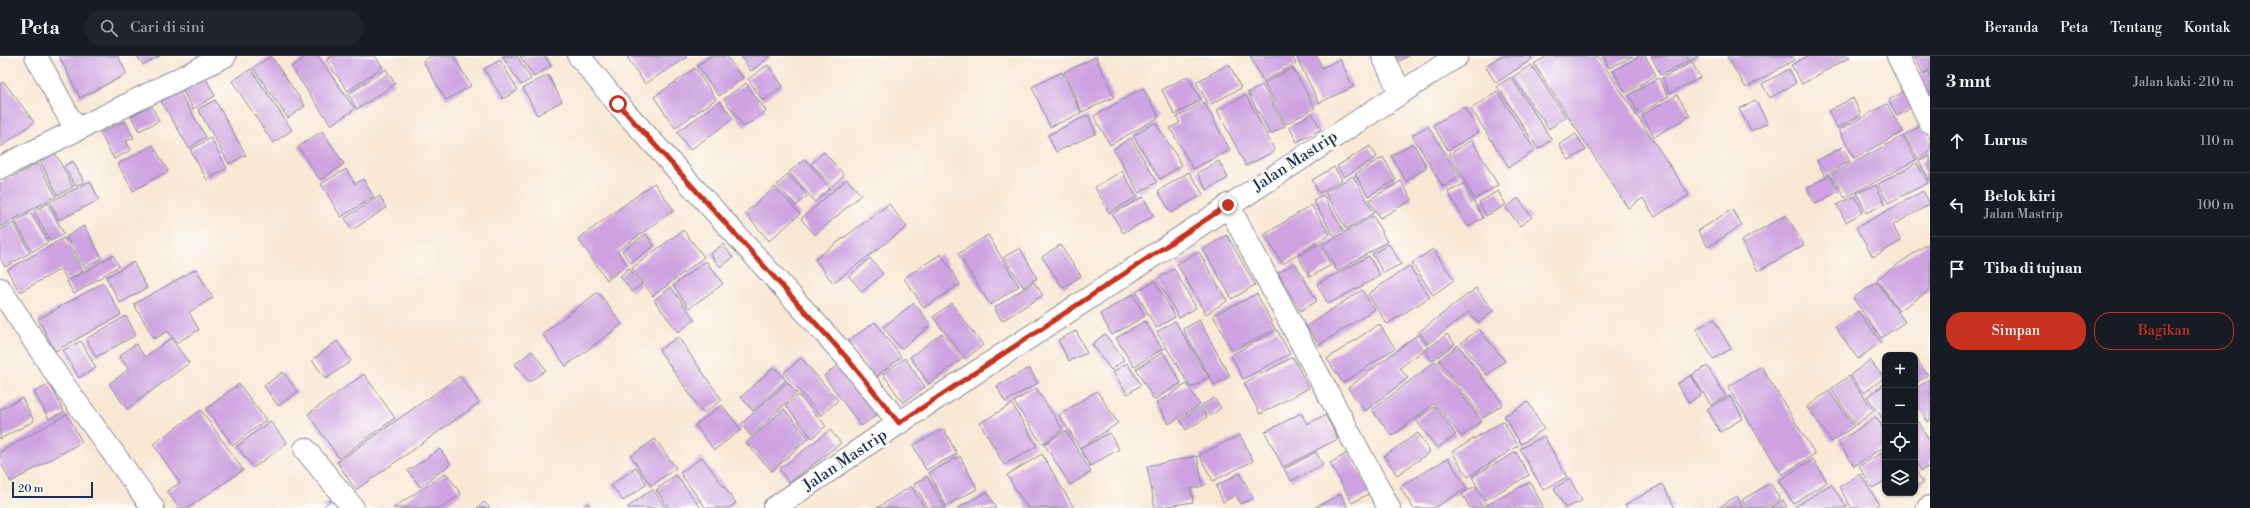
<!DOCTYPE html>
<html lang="id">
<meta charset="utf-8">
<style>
:root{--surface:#171b24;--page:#20242c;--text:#f1f3f6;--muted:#9ea1a6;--line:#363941;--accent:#c8321e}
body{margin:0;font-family:"Libre Bodoni",serif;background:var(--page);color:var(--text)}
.controls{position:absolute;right:12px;bottom:12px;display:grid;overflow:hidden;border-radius:8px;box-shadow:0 1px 3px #0004}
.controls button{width:36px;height:36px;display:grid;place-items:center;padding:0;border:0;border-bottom:1px solid var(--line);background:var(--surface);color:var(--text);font:20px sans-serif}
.scale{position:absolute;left:12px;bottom:10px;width:81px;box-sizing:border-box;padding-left:4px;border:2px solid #1b2f5e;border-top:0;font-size:11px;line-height:14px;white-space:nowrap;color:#1b2f5e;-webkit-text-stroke:3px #fdfcf7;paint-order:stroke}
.stop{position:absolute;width:12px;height:12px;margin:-9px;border:3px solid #c8321e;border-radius:50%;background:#fff}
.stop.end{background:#c8321e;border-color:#fff;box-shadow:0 1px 4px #0008}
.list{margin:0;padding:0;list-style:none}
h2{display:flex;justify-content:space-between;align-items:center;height:52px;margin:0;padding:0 16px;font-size:17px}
h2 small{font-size:13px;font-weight:400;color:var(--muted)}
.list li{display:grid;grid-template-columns:26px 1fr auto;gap:12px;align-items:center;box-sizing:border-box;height:64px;padding:0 16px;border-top:1px solid var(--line)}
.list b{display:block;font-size:15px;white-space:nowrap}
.list p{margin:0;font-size:13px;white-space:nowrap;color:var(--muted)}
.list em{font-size:13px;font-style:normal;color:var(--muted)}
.actions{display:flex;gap:8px;padding:12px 16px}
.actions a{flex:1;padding:9px 0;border:1px solid var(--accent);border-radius:16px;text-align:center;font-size:14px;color:var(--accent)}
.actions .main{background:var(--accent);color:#fff}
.icon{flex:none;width:22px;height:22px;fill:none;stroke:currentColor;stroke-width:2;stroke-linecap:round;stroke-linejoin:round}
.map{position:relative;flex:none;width:1930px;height:452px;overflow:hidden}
header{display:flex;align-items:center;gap:24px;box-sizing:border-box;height:56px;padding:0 20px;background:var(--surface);border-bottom:1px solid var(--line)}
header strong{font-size:19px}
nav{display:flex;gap:22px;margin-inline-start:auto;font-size:14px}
.search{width:280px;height:36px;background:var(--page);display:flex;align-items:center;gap:10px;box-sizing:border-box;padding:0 14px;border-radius:22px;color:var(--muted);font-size:15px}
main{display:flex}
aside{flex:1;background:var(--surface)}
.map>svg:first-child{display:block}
.building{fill:#cca2e0}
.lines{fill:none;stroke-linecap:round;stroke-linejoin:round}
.minor-casing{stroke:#8a8b98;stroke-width:24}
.tertiary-casing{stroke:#8a8b98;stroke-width:24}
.secondary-casing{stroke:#8a8b98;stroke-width:24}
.minor{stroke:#fff;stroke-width:22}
.tertiary{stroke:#fff;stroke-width:22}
.secondary{stroke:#fff;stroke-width:22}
.route{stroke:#c8321e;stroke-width:5}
.labels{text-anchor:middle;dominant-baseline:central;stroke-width:4;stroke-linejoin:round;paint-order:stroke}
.street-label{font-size:16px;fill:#1b2f5e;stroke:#fdfcf7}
</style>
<header>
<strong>Peta</strong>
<div class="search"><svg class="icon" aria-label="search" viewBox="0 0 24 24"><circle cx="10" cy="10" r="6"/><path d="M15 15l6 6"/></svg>Cari di sini</div>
<nav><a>Beranda</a><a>Peta</a><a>Tentang</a><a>Kontak</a></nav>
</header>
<main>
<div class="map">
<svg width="1930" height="452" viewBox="0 0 1930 452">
<rect width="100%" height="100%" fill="#fdfcf7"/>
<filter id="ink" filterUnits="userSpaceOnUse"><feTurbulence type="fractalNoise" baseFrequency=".025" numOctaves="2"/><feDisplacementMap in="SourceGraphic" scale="8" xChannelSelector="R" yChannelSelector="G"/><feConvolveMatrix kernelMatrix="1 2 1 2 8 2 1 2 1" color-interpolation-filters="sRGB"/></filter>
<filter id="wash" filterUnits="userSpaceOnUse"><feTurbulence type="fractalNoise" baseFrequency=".012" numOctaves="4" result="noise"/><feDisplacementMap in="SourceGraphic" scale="16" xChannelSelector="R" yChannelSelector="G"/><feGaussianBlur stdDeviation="0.9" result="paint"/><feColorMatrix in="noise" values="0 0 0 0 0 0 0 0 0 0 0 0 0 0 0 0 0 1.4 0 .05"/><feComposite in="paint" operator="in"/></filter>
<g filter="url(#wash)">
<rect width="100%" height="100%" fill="#f8e7d3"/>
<g id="blocks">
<path class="building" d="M59,0H118L127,18L80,42Z
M137,0H160L143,9Z
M271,0L305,50L288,62L253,12Z
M307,0H318L355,53L331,69L291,11Z
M332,0H375L383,11L348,35L326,4Z
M431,0H454L471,30L446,44L423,5Z
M502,0H517L531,23L521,29Z
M520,0H545L551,10L534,21Z
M629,0H686L687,1L645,28L627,1Z
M710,0H726L743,22L719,40L697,10Z
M741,0H771L751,15Z
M1250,0H1292L1296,8L1263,25Z
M1301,0H1317L1322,12L1340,3L1353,31L1319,47L1297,2Z
M1383,0H1408L1390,11Z
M1501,0H1530L1532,3L1496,27L1485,10Z
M1547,0H1598L1689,139L1655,161L1643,142L1628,152L1534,8Z
M1603,0H1633L1609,12Z
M1639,0H1645L1656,19L1626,37L1613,15Z
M1651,0H1699L1661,19Z
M1727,0H1791L1794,4L1746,32Z
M1808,0H1849L1850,1L1802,28L1791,9Z
M1914,0H1930V14L1923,17Z
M1096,1L1114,41L1082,56L1064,16Z
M500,4L518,34L503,43L484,13Z
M1692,6L1700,22L1670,37L1662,22Z
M1229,8L1241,32L1209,49L1196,26Z
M768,9L783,30L763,45L748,23Z
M1531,9L1566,61L1549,73L1513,21Z
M695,12L716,43L675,72L654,41Z
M1293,12L1315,52L1286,68L1264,27Z
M251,13L292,74L273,87L232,25Z
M386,13L395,28L357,53L348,38Z
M1789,13L1796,27L1770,42L1762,28Z
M1930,15V45L1914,23Z
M1062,16L1081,57L1050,71L1032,31Z
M548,19L562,45L537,59L523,32Z
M1188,20L1201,44L1175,59L1162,34Z
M205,21L215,40L193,53L182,34Z
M1511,21L1552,84L1538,93L1497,30Z
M1658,22L1669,40L1639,58L1629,39Z
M4,26L34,66L1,91L0,28Z
M746,27L766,55L744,71L724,43Z
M1262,29L1285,70L1270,78L1248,37Z
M1143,32L1159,61L1110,89L1094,60Z
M179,35L206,81L189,92L161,45Z
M1497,35L1535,94L1509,111L1471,53Z
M1905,35L1913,51L1897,60L1889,44Z
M1246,39L1275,95L1246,110L1217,54Z
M1677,39L1690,60L1654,81L1642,59Z
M1853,42L1861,59L1837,72L1828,55Z
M215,44L246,99L229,108L198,53Z
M1755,44L1768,67L1751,75L1739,53Z
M720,45L733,63L690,94L677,76Z
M1204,46L1230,94L1193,113L1170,72L1180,67L1177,61Z
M1887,48L1903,76L1854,102L1839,74Z
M151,49L159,65L139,75L131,60Z
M1464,51L1479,76L1448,94L1433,69Z
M1312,57L1321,73L1297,86L1289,71Z
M1088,59L1096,77L1056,96L1048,79Z
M125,65L134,82L126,85L131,94L114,103L100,77Z
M1155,66L1182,109L1160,123L1133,80Z
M1922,69L1930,83V96L1918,103L1904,79Z
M1428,70L1460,121L1443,131L1412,79Z
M322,75L344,108L320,124L298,91Z
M1576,78L1586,94L1569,104L1559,89Z
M1903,80L1916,104L1845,142L1832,118Z
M211,82L227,112L207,124L190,94Z
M1131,82L1157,126L1139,137L1113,93Z
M1472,84L1498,129L1475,143L1449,98Z
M1413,87L1427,111L1406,125L1391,100Z
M153,89L168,115L133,135L118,108Z
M1370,90L1377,101L1344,121L1337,110Z
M1842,91L1850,105L1825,120L1817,105Z
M824,96L844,119L832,130L811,108Z
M55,97L73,131L58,139L40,105Z
M1930,100V126L1919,105Z
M1383,101L1396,124L1368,140L1355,118Z
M805,103L830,132L815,146L789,116Z
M73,105L84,126L75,130L64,110Z
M1219,105L1228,122L1207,134L1197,117Z
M38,107L56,140L0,171V128Z
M1917,107L1928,127L1888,147L1878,128Z
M1334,111L1342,124L1319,137L1312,124Z
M346,113L355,128L363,123L374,141L341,161L321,128Z
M1122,115L1137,141L1109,157L1095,131Z
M1189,116L1203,138L1171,157L1158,135Z
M788,118L807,140L796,150L777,129Z
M1830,119L1839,135L1815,148L1807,132Z
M1353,120L1374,157L1346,173L1325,136Z
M847,123L861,139L815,179L801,163Z
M90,125L99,144L59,164L50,146Z
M1401,125L1412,144L1380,162L1369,144Z
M654,127L674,154L617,195L627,209L607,224L578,183Z
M1464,128L1483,162L1468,171L1448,136Z
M1876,129L1885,148L1866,157L1857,137Z
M775,131L800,158L769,185L745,157Z
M1498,135L1506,149L1486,160L1479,146Z
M1923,135L1930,148L1893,169L1901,185L1873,201L1856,172Z
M1323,139L1343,174L1333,179L1313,144Z
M380,140L386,152L352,174L345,162Z
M1855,140L1863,156L1846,166L1837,149Z
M1143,141L1154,160L1123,177L1112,158Z
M1518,142L1532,161L1520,170L1506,152Z
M48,147L64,178L50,185L34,155Z
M889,148L907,171L833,227L815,203Z
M1311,149L1330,178L1283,208L1264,179Z
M1732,153L1742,169L1708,191L1698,175Z
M31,157L48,186L32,196L15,165Z
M1786,159L1804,189L1758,215L1741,185Z
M1373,160L1387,186L1337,215L1322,189Z
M14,167L30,197L5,211L0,201V174Z
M84,170L102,202L85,212L66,181Z
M683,174L704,201L653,240L632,212Z
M646,178L654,190L631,207L622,195Z
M988,179L1019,230L990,249L958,198Z
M1227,179L1255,229L1232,243L1203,193Z
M64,182L83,215L67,224L61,213L20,236L7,214Z
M1930,186V234L1899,255L1877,223Z
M723,188L733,202L720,211L710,198Z
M1319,188L1331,209L1310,221L1298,200Z
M1389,188L1401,208L1384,217L1372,198Z
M1060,189L1081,220L1063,232L1042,201Z
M1020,192L1037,222L1023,231L1004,201Z
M1433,193L1454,224L1433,239L1412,207Z
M1199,196L1227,245L1206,258L1177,208Z
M941,198L960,228L924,252L904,222Z
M113,199L119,210L74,238L67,226Z
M1369,200L1380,220L1328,248L1317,228Z
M870,202L883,218L862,236L849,220Z
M706,205L723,228L689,252L673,229Z
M133,206L147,232L120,247L106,221Z
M1295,207L1317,245L1300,255L1278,217Z
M1409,210L1430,241L1387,268L1368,238Z
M629,212L642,228L632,236L620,220Z
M196,213L213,242L189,256L199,274L176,287L168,275L154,283L134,248Z
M1174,213L1196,252L1179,262L1157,223Z
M1155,225L1175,261L1156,272L1136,236Z
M1034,226L1043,239L1002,265L994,252Z
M1877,226L1905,266L1881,282L1853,242Z
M103,227L121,259L55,295L38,263Z
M671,231L695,264L678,276L654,244Z
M1476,232L1493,255L1478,267L1469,256L1428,288L1419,276Z
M1362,234L1375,253L1319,289L1306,270Z
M598,236L622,268L566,310L542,278Z
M1133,238L1145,260L1112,279L1100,258Z
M1257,238L1275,273L1232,295L1213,259Z
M914,247L931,269L901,293L883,271Z
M951,247L983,289L965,303L933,261Z
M1858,255L1881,286L1858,303L1835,271Z
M126,260L136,279L96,301L86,283Z
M1714,263L1731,293L1713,303L1696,273Z
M1199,264L1230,320L1214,329L1183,273Z
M1145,265L1162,293L1134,311L1116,282Z
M1175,265L1209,321L1191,332L1157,276Z
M875,266L901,301L875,322L848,285Z
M1379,268L1395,292L1343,327L1327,303Z
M1479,273L1505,305L1486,319L1461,287Z
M1277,274L1290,298L1243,323L1231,299Z
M1076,275L1087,297L1069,305L1058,284Z
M942,277L962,303L929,328L910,301Z
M1105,278L1124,304L1111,314L1092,288Z
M1418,278L1428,291L1400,312L1408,322L1365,355L1348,332Z
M1447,278L1455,288L1432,305L1425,295Z
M678,281L722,344L703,357L659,294Z
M171,282L189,307L127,353L109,328L129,313L119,300L136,288L145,301Z
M81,285L96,312L79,322L63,294Z
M337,285L351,305L326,323L312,304Z
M1458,289L1503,348L1483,362L1439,304Z
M532,295L546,314L529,326L515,308Z
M1163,296L1181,327L1154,344L1136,313Z
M1293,301L1309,332L1260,358L1244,327Z
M1915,301L1928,319L1915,328Z
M801,302L838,344L821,360L784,317Z
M905,302L925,331L903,347L883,318Z
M844,304L882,355L861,370L824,320Z
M1870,304L1884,322L1864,337L1850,319Z
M1436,305L1482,365L1461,381L1435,347L1392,380L1372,354Z
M1127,307L1141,329L1127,338L1113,316Z
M1707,310L1726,340L1711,349L1692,319Z
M1761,310L1815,398L1782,419L1728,331Z
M774,311L786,324L753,355L741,341Z
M1029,312L1038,327L1005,346L997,330Z
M283,316L298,336L278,350L264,330Z
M364,318L395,362L339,402L308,358Z
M1691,319L1702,338L1689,347L1677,328Z
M460,320L479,347L356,434L337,406Z
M1849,320L1874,355L1856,369L1831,333Z
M1930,323V365L1928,366L1915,345V333Z
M787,326L797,337L751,380L741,368Z
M50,328L64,356L49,363L34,336Z
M239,328L266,364L233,389L206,353Z
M1187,328L1200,349L1169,368L1156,347Z
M1885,328V366L1867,341Z
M1036,332L1063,374L1042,388L1014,346Z
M1097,335L1118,367L1080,392L1059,359Z
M1829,335L1854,370L1832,386L1807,351Z
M799,339L826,370L812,382L786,350Z
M1730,340L1743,362L1720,376L1707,353Z
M22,342L34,365L0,383V354Z
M1214,342L1221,352L1210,360L1202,349Z
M1528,346L1544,373L1521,388L1504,360Z
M1012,348L1037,390L1004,409L980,367Z
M722,349L741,374L714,394L695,369Z
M1435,350L1456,379L1437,392L1416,364Z
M1201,351L1207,361L1186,374L1180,364Z
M784,353L809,382L772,415L746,387Z
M201,354L243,414L188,452H179L167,435L180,427L153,388Z
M1301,357L1307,368L1325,359L1338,383L1283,411L1265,376Z
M67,358L82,386L11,426L0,406V396Z
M1876,361L1885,375V390L1854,410L1838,386Z
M270,365L287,387L253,412L237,390Z
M1503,365L1518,390L1468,421L1452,396Z
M1919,366L1930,386V410L1921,415L1915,404V368Z
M944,373L957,398L926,414L913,389Z
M830,374L841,387L789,427L779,413Z
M1066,375L1091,416L1070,429L1044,388Z
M1109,377L1119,393L1090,410L1080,393Z
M1418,377L1430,396L1397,419L1384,400Z
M1240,379L1253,405L1213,425L1199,399Z
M1544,380L1567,421L1543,434L1520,393Z
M655,383L676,412L651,430L631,400Z
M440,393L451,408L420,431L408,415Z
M1885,395V425L1872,432L1859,410Z
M1316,396L1323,409L1291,425L1284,413Z
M1349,396L1370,437L1352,447L1330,407Z
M1516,396L1529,419L1485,444L1472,421Z
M1042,398L1074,452H1027L1007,419Z
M960,400L977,433L946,450L929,417Z
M1197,400L1203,430L1191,433L1193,446L1155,452L1147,410Z
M702,401L736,447L729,452H706L680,417Z
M1448,402L1467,432L1434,452H1413L1400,431Z
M1813,403L1827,426L1793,447L1778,425Z
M636,411L647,428L623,445L611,429Z
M1915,413L1923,427L1915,431Z
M446,417L461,438L441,452H393Z
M1240,417L1253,442L1241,448L1236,439L1223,446L1216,430Z
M1860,418L1879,448L1873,452H1852L1839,431Z
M676,419L701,452H669L656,434Z
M927,420L945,452H928L914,428Z
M1570,423L1582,445L1565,452L1554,432Z
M1530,426L1544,452H1489L1487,449Z
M1770,427L1780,443L1764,452H1747L1742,444Z
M1662,428L1675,452H1627L1625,449Z
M1831,428L1847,452H1796L1795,451Z
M911,430L925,452H877Z
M1475,430L1486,449L1479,452H1470L1462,438Z
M652,433L666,452H628V451Z
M987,436L996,452H957Z
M1341,438L1348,452H1314Z
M1737,440L1744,452H1718Z
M333,442L343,452H322Z
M1783,444L1787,452H1769Z
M484,446L490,452H477Z
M588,447L592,452H582Z"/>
</g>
</g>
<g filter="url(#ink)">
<use href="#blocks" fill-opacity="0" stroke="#8a8b98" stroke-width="1"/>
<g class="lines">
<defs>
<path id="minor" d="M36,0L76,74
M579,0L618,48L847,302L899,367
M1383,0L1400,36
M1898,0L1930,66
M0,112L225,0
M0,233L58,321L153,452
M305,393L353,452
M1928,452L1930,451"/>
<path id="tertiary" d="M1228,149L1389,452"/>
<path id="secondary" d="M774,452L899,367L1457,0"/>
</defs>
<use href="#minor" class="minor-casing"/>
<use href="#tertiary" class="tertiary-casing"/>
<use href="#secondary" class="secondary-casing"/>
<use href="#minor" class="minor"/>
<use href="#tertiary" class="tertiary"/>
<use href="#secondary" class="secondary"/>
</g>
</g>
<g class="lines" filter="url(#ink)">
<path class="route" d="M618,48L847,302L899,367L1228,149"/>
</g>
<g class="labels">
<g class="street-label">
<text transform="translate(1295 105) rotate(-33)">Jalan Mastrip</text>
<text transform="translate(845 404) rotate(-34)">Jalan Mastrip</text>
</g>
</g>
</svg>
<div class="controls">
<button>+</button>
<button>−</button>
<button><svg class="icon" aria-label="locate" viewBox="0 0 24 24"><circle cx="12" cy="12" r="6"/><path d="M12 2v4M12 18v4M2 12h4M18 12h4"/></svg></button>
<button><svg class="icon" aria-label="layers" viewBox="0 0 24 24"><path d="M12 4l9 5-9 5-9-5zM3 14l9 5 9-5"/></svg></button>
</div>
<div class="scale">20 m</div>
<div class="stop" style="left:618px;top:48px"></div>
<div class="stop end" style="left:1228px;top:149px"></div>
</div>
<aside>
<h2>3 mnt<small>Jalan kaki · 210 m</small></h2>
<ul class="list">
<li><svg class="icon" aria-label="ahead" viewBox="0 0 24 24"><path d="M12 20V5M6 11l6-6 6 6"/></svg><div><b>Lurus</b></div><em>110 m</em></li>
<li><svg class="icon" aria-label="left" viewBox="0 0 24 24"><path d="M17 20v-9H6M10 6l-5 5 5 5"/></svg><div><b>Belok kiri</b><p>Jalan Mastrip</p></div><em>100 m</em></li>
<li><svg class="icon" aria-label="arrive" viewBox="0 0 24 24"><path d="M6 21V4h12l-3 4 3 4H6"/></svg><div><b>Tiba di tujuan</b></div></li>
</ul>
<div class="actions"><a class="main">Simpan</a><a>Bagikan</a></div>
</aside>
</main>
